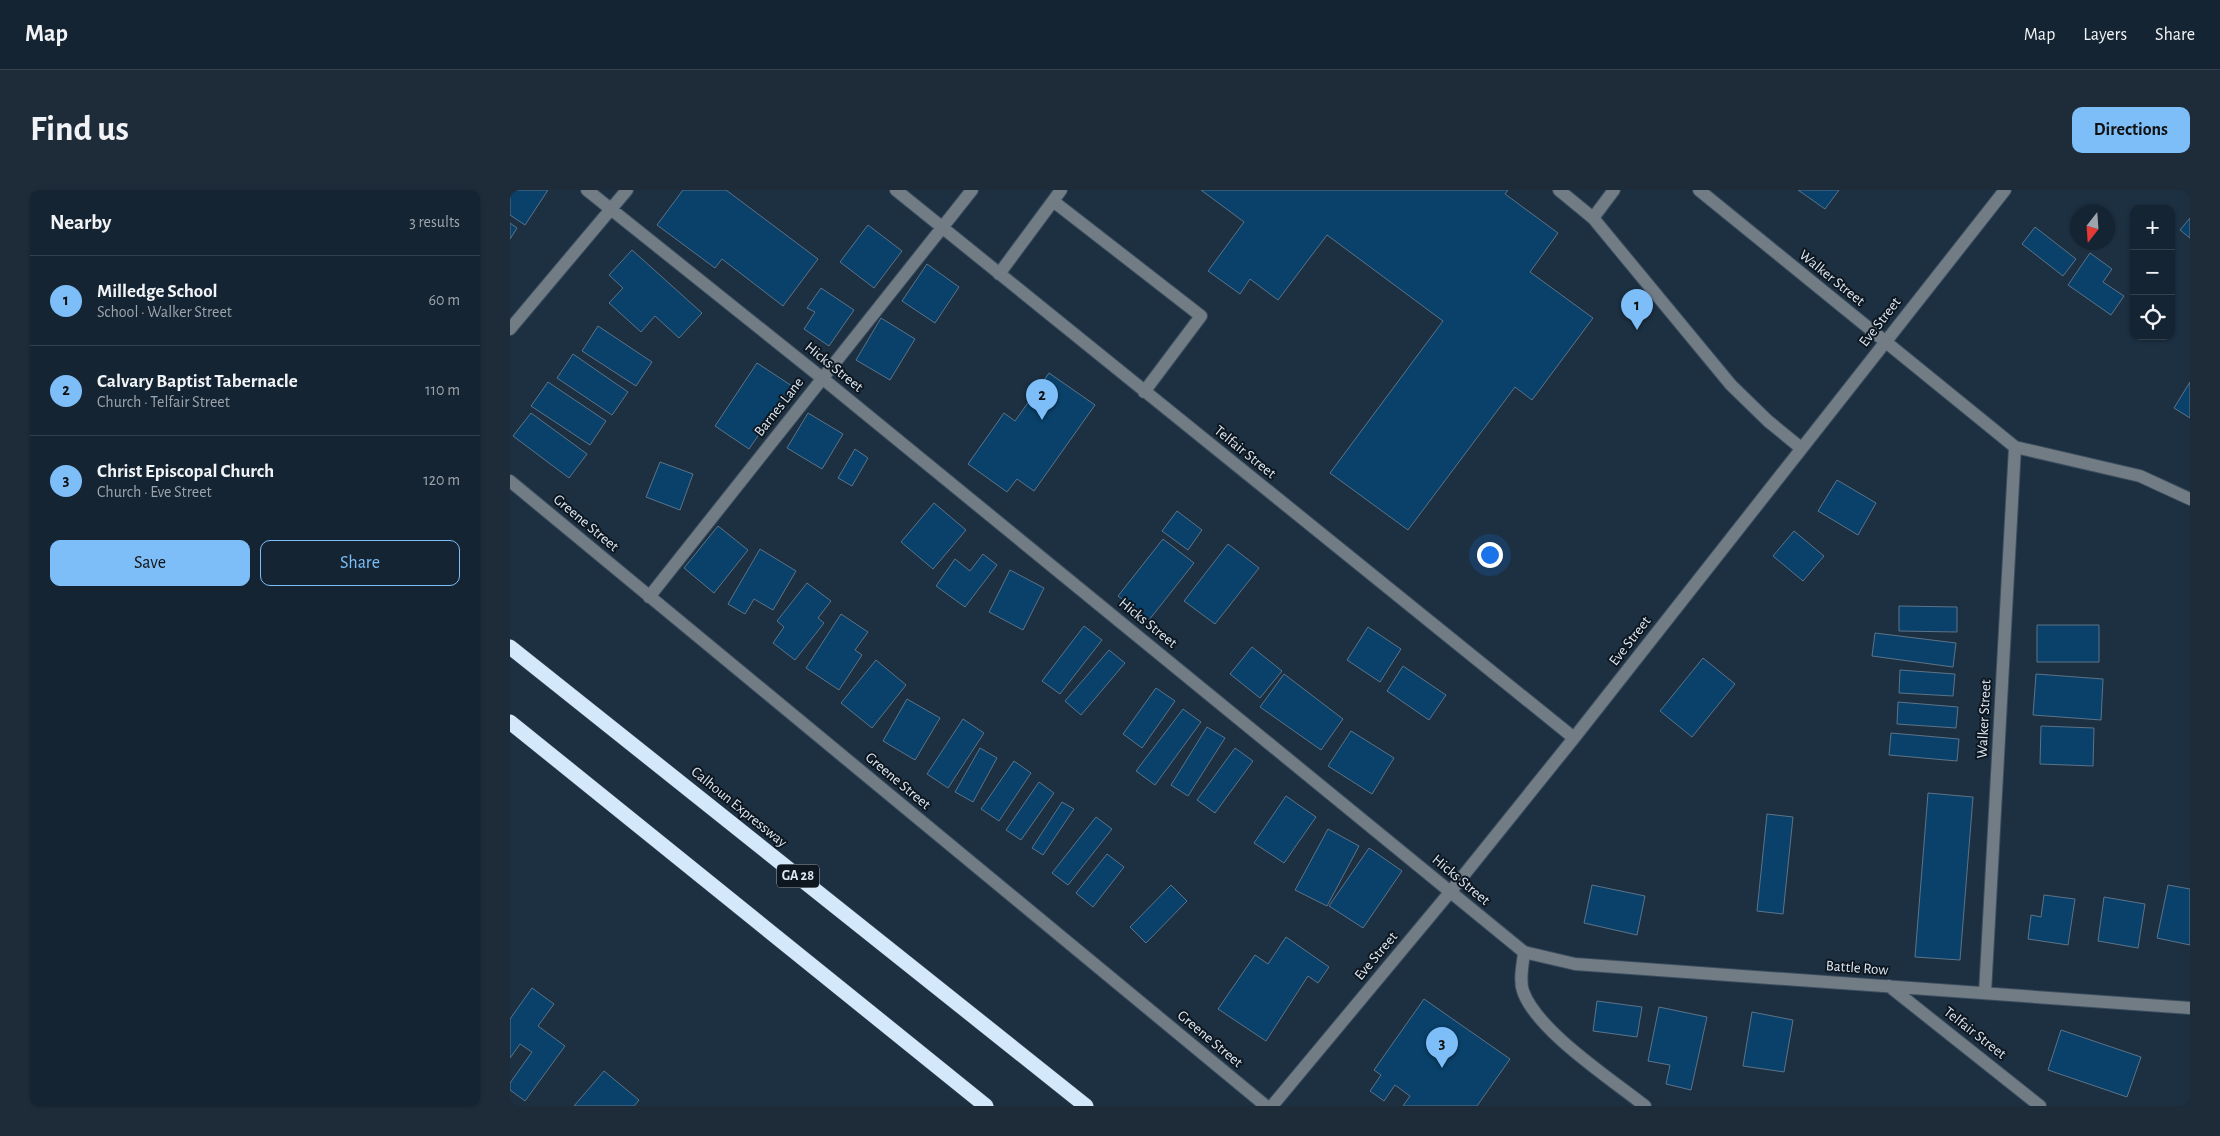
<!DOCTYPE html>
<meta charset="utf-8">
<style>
:root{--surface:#152432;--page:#1e2c3a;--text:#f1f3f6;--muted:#9da4ac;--line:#34414d;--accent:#7dbef9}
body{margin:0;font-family:"Alegreya Sans",sans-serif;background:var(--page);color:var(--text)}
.controls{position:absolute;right:15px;top:15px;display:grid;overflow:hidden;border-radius:10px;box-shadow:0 1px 4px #0004}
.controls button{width:45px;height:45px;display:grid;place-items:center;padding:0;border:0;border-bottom:1px solid var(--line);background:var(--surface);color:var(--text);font:25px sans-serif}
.compass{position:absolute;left:1560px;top:15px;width:45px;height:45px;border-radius:50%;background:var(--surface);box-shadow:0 1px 4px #0004;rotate:197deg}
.you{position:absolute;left:979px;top:364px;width:18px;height:18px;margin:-12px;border:4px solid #fff;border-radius:50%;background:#1a73e8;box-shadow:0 0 0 8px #1a73e833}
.badge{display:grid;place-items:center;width:32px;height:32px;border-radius:50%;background:var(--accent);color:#111;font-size:16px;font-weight:700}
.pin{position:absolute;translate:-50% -41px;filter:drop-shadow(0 1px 2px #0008)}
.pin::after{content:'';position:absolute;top:26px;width:18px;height:15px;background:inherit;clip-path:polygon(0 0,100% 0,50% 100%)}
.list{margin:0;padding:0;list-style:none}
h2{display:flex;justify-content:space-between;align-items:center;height:65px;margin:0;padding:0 20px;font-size:21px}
h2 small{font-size:16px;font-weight:400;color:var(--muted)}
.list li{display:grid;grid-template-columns:32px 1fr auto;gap:15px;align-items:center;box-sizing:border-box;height:90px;padding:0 20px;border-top:1px solid var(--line)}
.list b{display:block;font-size:19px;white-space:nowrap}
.list p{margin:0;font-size:16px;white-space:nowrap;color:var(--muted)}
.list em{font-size:16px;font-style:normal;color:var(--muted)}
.actions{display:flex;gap:10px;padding:15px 20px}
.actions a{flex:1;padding:11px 0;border:1px solid var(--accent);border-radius:10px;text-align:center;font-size:18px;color:var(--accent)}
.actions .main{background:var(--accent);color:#111}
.icon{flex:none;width:28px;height:28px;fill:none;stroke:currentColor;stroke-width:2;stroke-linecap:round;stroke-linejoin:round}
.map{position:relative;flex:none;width:1680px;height:916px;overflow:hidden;border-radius:10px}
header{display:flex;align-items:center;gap:30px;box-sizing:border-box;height:70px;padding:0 25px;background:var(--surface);border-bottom:1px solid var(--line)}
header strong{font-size:24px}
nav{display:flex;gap:28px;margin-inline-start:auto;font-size:18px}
.intro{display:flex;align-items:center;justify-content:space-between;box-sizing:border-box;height:120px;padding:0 30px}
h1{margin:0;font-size:35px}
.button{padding:12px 22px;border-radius:10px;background:var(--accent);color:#111;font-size:18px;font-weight:700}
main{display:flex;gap:30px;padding:0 30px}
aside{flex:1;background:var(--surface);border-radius:10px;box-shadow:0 1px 4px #0004}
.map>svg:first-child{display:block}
.building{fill:#0a416a;stroke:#5c7388}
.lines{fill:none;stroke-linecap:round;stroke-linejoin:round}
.minor-casing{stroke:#3b4d5e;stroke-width:14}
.highway-casing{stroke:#3b4d5e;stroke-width:16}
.minor{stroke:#727c85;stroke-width:12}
.highway{stroke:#d3e8fb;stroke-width:15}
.labels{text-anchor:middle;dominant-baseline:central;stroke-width:4;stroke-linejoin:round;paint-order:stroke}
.shield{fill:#0e1720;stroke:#9ea9b4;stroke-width:1}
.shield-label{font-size:14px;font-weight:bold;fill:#dbe7f3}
.street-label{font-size:15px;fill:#dbe7f3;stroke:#0e1720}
</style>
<header>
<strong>Map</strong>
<nav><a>Map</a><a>Layers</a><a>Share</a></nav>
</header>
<div class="intro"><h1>Find us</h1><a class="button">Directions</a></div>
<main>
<aside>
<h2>Nearby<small>3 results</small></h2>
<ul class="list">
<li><span class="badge">1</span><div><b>Milledge School</b><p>School · Walker Street</p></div><em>60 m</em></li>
<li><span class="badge">2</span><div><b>Calvary Baptist Tabernacle</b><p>Church · Telfair Street</p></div><em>110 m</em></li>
<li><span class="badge">3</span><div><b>Christ Episcopal Church</b><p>Church · Eve Street</p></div><em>120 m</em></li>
</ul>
<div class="actions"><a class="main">Save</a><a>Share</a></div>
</aside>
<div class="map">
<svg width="1680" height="916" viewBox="0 0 1680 916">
<rect width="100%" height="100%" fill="#1c3042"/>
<path class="building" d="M0,0H38L15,35L0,25Z
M173,0H216L308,69L273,116L212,69L205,78L147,35Z
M691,0H998L995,4L1048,43L1020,82L1083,128L1022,210L1005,197L898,340L820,283L933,131L817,45L768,110L740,89L730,104L698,81L734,32Z
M1288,0H1329L1315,19Z
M1680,28V48L1670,40Z
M0,33L7,38L0,49Z
M358,35L392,61L364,98L330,72Z
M1525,37L1566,69L1553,86L1512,54Z
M122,60L192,123L169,148L145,126L131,142L99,113L113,98L99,85Z
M1580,63L1602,79L1593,92L1614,106L1601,125L1558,95Z
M417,74L449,97L425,133L392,111Z
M311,98L344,120L319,156L294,139L305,122L297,118Z
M371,128L405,149L380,190L346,170Z
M88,136L142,172L126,196L72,161Z
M63,164L118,202L102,225L47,188Z
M247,173L282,196L239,259L205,236Z
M539,183L585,215L524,301L507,289L497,302L458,274L494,223L505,231Z
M38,192L96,231L80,255L21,216Z
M1680,192V228L1664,218Z
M21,223L77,264L59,288L3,246Z
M298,223L333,244L312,279L277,258Z
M345,259L358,268L342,296L328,288Z
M150,272L183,284L170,320L136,307Z
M1327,290L1366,313L1348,345L1308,321Z
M424,313L456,340L423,379L391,352Z
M667,321L692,340L678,360L652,341Z
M208,336L238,360L204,403L174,378Z
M1284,341L1314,366L1293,391L1263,366Z
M653,349L684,373L639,430L608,406Z
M718,354L749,378L705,434L674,411Z
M250,359L286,381L263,420L244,409L235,424L218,414Z
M473,364L487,375L455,417L426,396L445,369L460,381Z
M500,380L534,398L513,440L479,422Z
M297,393L321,411L308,428L314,433L285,470L263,453L274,437L267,431Z
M1389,416L1447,417V442L1389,441Z
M331,424L358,442L345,460L352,465L329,500L296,478Z
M1527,435H1589V472H1527Z
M574,436L592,450L550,504L532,491Z
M858,437L891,459L870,492L837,470Z
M1365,443L1446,453L1443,477L1362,466Z
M742,457L772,481L750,508L720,484Z
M599,460L615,473L571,525L555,511Z
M1193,468L1225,494L1182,547L1150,521Z
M366,470L396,495L362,538L331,513Z
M893,476L936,505L919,530L877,501Z
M1390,480L1445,484L1443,506L1389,503Z
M774,484L833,529L811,560L750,517Z
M1526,484L1593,489L1591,530L1523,525Z
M646,498L665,511L632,558L613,544Z
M397,509L430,528L405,570L373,551Z
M1388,512L1448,517L1446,538L1387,534Z
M673,519L691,532L645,595L626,581Z
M453,529L474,543L438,598L417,584Z
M1531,536L1584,538L1583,576L1530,574Z
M697,537L715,548L678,606L661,595Z
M841,541L884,568L862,604L818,576Z
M1381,543L1449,549L1447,571L1379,565Z
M470,558L487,568L463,612L445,602Z
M725,558L743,571L705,623L687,610Z
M504,571L521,583L489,631L471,619Z
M529,592L544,603L511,650L496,640Z
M1418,603L1463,607L1450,770L1405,767Z
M776,606L806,627L774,673L744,653Z
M552,612L564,619L533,665L522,658Z
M1257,624L1283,627L1273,724L1247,721Z
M586,627L602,639L558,695L542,683Z
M818,639L849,656L817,716L785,700Z
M859,658L892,681L853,738L819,716Z
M597,664L614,677L583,717L566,703Z
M661,695L677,711L636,753L620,737Z
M1082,695L1135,706L1127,745L1074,733Z
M1658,695L1680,699V755L1647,748Z
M1534,705L1565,709L1558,755L1518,749L1521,725L1531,727Z
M1594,707L1635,714L1628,758L1588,751Z
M776,747L819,777L808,793L798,786L756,851L708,819L745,765L758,774Z
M22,798L44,814L28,836L55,856L15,911L0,900V893L22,862L10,854L0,868V829Z
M914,809L1000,869L967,916H893L900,906L885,895L874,911L860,901L871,885L864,880Z
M1087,811L1132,817L1127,847L1083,841Z
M1149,817L1197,827L1181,900L1156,894L1160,875L1138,871Z
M1242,822L1283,830L1274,882L1233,876Z
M1551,840L1631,867L1617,907L1538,880Z
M94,881L129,910L124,916H64Z"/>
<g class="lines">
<defs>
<path id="minor" d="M77,0L312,188L1014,762L1065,774L1680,818
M386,0L1064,548
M551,0L543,11L691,126L634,202
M1049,0L1083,28L1221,195L1258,231L1291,258
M1189,0L1505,257L1630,286L1680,309
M1083,28L1104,0
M489,84L543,11
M0,139L117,0
M0,291L756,916
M139,407L462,0
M1014,762C1013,774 1009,790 1013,801C1026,840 1101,889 1135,916
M1379,796L1530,916
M1475,803L1505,257
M762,916L941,701L1064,548L1495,0"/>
<path id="highway" d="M0,457L576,916
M0,532L476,916"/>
</defs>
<use href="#minor" class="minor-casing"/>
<use href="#highway" class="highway-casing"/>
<use href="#minor" class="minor"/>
<use href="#highway" class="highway"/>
</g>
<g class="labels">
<rect class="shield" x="267" y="674.5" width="42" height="23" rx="4"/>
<g class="shield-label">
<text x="288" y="686">GA 28</text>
</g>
<g class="street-label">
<text transform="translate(1322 88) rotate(39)">Walker Street</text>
<text transform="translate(1370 132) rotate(-52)">Eve Street</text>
<text transform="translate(324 177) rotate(39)">Hicks Street</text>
<text transform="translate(269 217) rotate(-52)">Barnes Lane</text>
<text transform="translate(735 262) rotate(39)">Telfair Street</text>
<text transform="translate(76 333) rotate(40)">Greene Street</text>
<text transform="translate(638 433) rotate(39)">Hicks Street</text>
<text transform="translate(1120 451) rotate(-52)">Eve Street</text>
<text transform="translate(1474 529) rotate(-87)">Walker Street</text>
<text transform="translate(388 591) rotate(40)">Greene Street</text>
<text transform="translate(229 617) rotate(39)">Calhoun Expressway</text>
<text transform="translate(951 690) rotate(40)">Hicks Street</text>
<text transform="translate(866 766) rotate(-50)">Eve Street</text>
<text transform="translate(1347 778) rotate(4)">Battle Row</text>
<text transform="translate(1465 843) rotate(38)">Telfair Street</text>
<text transform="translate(700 849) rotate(40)">Greene Street</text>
</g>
</g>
</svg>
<div class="controls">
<button>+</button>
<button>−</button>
<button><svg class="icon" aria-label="locate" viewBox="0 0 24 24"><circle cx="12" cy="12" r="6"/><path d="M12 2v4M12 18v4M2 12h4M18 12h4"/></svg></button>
</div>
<svg class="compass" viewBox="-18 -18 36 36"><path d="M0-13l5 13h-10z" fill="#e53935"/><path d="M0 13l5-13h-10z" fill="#9da4ac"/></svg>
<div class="you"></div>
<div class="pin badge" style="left:1127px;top:140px">1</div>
<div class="pin badge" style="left:532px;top:230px">2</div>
<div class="pin badge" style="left:932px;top:878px">3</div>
</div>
</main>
